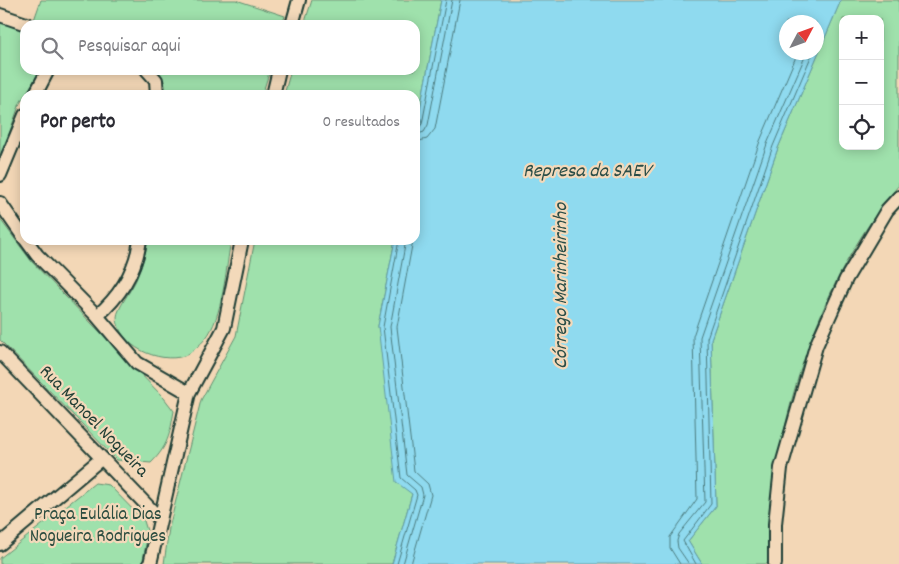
<!DOCTYPE html>
<html lang="pt">
<meta charset="utf-8">
<style>
:root{--surface:#fff;--page:#f7f7f7;--text:#2b2b33;--muted:#7c7c81;--line:#e1e1e2}
body{margin:0;font-family:Dekko,sans-serif;background:var(--page);color:var(--text)}
.controls{position:absolute;right:15px;top:15px;display:grid;overflow:hidden;border-radius:10px;box-shadow:0 2px 12px #0003}
.controls button{width:45px;height:45px;display:grid;place-items:center;padding:0;border:0;border-bottom:1px solid var(--line);background:var(--surface);color:var(--text);font:25px sans-serif}
.compass{position:absolute;left:779px;top:15px;width:45px;height:45px;border-radius:50%;background:var(--surface);box-shadow:0 2px 12px #0003;rotate:49deg}
.list{margin:0;padding:0;list-style:none}
h2{display:flex;justify-content:space-between;align-items:center;height:65px;margin:0;padding:0 20px;font-size:21px}
h2 small{font-size:16px;font-weight:400;color:var(--muted)}
.icon{flex:none;width:28px;height:28px;fill:none;stroke:currentColor;stroke-width:2;stroke-linecap:round;stroke-linejoin:round}
.map{position:relative;flex:none;width:899px;height:564px;overflow:hidden}
.search{position:absolute;background:var(--surface);box-shadow:0 2px 12px #0003;left:20px;top:20px;width:400px;height:55px;display:flex;align-items:center;gap:12px;box-sizing:border-box;padding:0 18px;border-radius:15px;color:var(--muted);font-size:19px}
.panel{position:absolute;background:var(--surface);box-shadow:0 2px 12px #0003;left:20px;top:90px;width:400px;height:155px;border-radius:15px}
.map>svg:first-child{display:block}
.green{fill:#9fe1ac;stroke:#5f8f70;fill-rule:evenodd}
.water{fill:#8fdaef;stroke:#629ba4;fill-rule:evenodd}
.lines{fill:none;stroke-linecap:round;stroke-linejoin:round}
.shore{stroke:#4c7c7f;stroke-width:1}
.minor-casing{stroke:#1f3d34;stroke-width:16}
.minor{stroke:#f3d9ba;stroke-width:12}
.labels{text-anchor:middle;dominant-baseline:central;stroke-width:4.5;stroke-linejoin:round;paint-order:stroke}
.street-label{font-size:19px;fill:#1f3d34;stroke:#f3d9ba}
.park-label{font-size:19px;fill:#2c4d40;stroke:#f3d9ba}
.water-label{font-size:20px;font-style:italic;fill:#2a4d47;stroke:#f3d9ba}
</style>
<div class="map">
<svg width="899" height="564" viewBox="0 0 899 564">
<rect width="100%" height="100%" fill="#f3d7b6"/>
<filter id="ink" filterUnits="userSpaceOnUse"><feTurbulence type="fractalNoise" baseFrequency=".02" numOctaves="2"/><feDisplacementMap in="SourceGraphic" scale="10" xChannelSelector="R" yChannelSelector="G"/><feConvolveMatrix kernelMatrix="1 2 1 2 8 2 1 2 1" color-interpolation-filters="sRGB"/></filter>
<g filter="url(#ink)">
<path class="green" d="M41,0H236L285,16L282,25H45L34,20Z
M312,0H441L415,135V95H284L291,70H415V25H304Z
M841,0H899V185C815,283 770,436 768,564H702L688,541L716,506L711,339L778,148ZM843,19H880V146H843Z
M0,21L25,28V70H41L20,103L0,159Z
M157,70H270L262,95H167L164,81Z
M0,219L32,262L164,398L174,411C170,434 168,446 151,463L117,460L0,340Z
M148,240H231C226,267 223,318 205,339C201,344 190,354 184,356C159,364 117,346 117,317C117,309 132,289 136,280C141,268 146,253 148,240Z
M255,240H395L378,326L412,494L392,564H164L169,528L201,400L236,336Z
M95,483L109,485L144,521L148,534L142,564H0V558Z"/>
<path class="water" d="M441,0H841L778,148L711,339L716,506L688,541L702,564H392L412,494L396,482L378,326L395,240H415V135ZM786,22H816V52H786Z"/>
<g class="lines">
<path class="shore" d="M415,128H419L422,124L446,0
M415,135L424,132L428,125L452,0
M415,142L427,139L435,129L460,0
M397,564L417,495L415,490L401,478L383,327L399,240
M403,564L423,495L421,487L407,475L390,327L406,240
M411,564L431,495L428,484L414,471L397,327L413,240
M680,564L670,548V537L697,499L693,336L760,141L798,52
M689,564L678,548L677,541L679,534L705,502L700,337L767,144L807,52
M696,564L683,541L711,504L707,338L773,146L813,52"/>
<defs>
<path id="minor" d="M0,15L29,25
M292,25L299,0
M147,70L156,80L157,95
M35,95L48,70
M273,95L279,70
M0,175L25,115
M0,203L25,239
M26,240L37,255L97,316L137,363L189,393
M97,316C120,296 136,270 140,240
M0,352L159,518
M0,544L102,458
M150,564L189,393L224,328L242,240
M775,564V524L781,468L816,346L846,279L887,210L899,197"/>
</defs>
<use href="#minor" class="minor-casing"/>
<use href="#minor" class="minor"/>
</g>
</g>
<g class="labels">
<g class="street-label">
<text transform="translate(93 422) rotate(46)">Rua Manoel Nogueira</text>
</g>
<g class="park-label">
<text x="98" y="515">Praça Eulália Dias<tspan x="98" dy="22">Nogueira Rodrigues</tspan></text>
</g>
<g class="water-label">
<text x="587" y="172">Represa da SAEV</text>
<text transform="translate(562 286) rotate(-90)">Córrego Marinheirinho</text>
</g>
</g>
</svg>
<div class="controls">
<button>+</button>
<button>−</button>
<button><svg class="icon" aria-label="locate" viewBox="0 0 24 24"><circle cx="12" cy="12" r="6"/><path d="M12 2v4M12 18v4M2 12h4M18 12h4"/></svg></button>
</div>
<svg class="compass" viewBox="-18 -18 36 36"><path d="M0-13l5 13h-10z" fill="#e53935"/><path d="M0 13l5-13h-10z" fill="#7c7c81"/></svg>
<div class="search"><svg class="icon" aria-label="search" viewBox="0 0 24 24"><circle cx="10" cy="10" r="6"/><path d="M15 15l6 6"/></svg>Pesquisar aqui</div>
<section class="panel">
<h2>Por perto<small>0 resultados</small></h2>
<ul class="list">
</ul>
</section>
</div>
